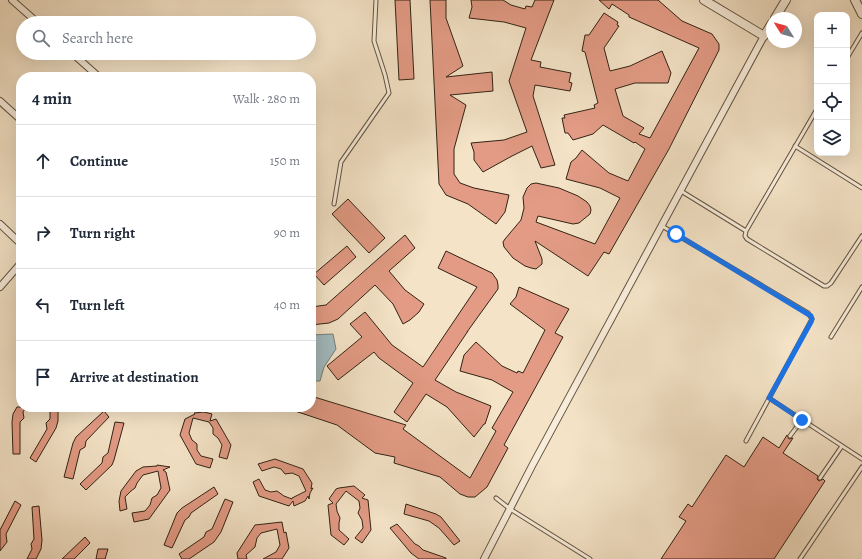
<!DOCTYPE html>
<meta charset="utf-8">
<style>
:root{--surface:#fff;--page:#f2f2f3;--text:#1f2937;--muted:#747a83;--line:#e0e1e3}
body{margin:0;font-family:Alegreya,serif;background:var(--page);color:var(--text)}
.controls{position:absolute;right:12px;top:12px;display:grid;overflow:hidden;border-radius:8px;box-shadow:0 4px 16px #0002}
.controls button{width:36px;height:36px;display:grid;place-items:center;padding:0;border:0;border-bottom:1px solid var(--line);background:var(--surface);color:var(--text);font:20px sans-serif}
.compass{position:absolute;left:766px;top:12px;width:36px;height:36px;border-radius:50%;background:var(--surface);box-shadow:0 4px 16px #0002;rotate:307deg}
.stop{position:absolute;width:12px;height:12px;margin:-9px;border:3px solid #1a73e8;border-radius:50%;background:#fff}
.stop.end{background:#1a73e8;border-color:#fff;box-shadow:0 1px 4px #0008}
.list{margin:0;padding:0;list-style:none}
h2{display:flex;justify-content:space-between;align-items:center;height:52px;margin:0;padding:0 16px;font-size:17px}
h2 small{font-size:13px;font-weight:400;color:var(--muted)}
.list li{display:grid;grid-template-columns:26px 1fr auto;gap:12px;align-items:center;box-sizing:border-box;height:72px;padding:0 16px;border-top:1px solid var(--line)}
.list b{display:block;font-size:15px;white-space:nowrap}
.list em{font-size:13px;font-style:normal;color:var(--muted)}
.icon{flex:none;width:22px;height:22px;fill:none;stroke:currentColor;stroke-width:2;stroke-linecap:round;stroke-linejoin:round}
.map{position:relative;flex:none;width:862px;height:559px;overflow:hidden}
.search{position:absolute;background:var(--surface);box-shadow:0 4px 16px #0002;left:16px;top:16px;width:300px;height:44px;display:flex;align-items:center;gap:10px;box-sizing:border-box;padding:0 14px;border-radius:22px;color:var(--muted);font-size:15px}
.panel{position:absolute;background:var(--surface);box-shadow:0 4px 16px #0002;left:16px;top:72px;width:300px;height:340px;border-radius:16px}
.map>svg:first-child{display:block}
.water{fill:#a2bbc0;stroke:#757e7b}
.building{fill:#e39b85;stroke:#322313}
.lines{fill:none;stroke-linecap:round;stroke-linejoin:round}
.service-casing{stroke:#625340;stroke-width:5}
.minor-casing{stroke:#625340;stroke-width:8}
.tertiary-casing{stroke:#625340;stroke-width:10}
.service{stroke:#f8eddb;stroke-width:3}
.minor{stroke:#f8eddb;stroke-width:6}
.tertiary{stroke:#f8eddb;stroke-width:8}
.route{stroke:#1a73e8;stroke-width:5}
</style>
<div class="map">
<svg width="862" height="559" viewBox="0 0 862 559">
<rect width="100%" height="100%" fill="#f4e3c7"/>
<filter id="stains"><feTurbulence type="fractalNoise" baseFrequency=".005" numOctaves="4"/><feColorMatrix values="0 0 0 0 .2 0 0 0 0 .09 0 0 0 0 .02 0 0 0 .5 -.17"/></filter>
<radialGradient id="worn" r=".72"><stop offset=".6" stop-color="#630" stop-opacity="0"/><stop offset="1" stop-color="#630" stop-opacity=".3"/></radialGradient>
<path class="water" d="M333,334L336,349L324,367L320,381H311V335Z"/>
<path class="building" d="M395,0H410L414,79L399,80Z
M430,0H446V18L463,66L446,77L492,72L493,91L450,95L466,105L454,149V174L460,183L474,188L509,195L505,212L496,224L468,204L446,195L439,184Z
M471,0H503L511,5L525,9L526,6L532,7L535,0H554L531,60L541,62L540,67L571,73L569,82L572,83L570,91L535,85L533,96L555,165L541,168L532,146L512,156L483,172L474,160V152L471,143L504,140L527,132L509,81L526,28L504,22L469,18L472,7Z
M599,0H658L682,21L712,34L719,44V50L669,149L609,254L604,252L588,276L535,241L542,259V264L536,269L531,268L525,266L513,258L504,247L503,242L505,239L521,220L524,208L523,197L527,188L531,184L536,183L559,188L578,196L587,202L590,206L591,210L590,214L579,223L573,224L538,216L536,222L595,244L620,198L600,188L566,179L571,162L576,158L582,150L609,173L628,181L645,149L635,142L634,143L603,125L593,134L573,140L568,133H565L562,118H565L564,115L595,108L594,105L598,103L585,52L582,51L585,35H589L604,13L618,22L617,25L619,26L604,48L610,71L630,66L662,51L671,73L668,83H635L615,89L623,116L644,128L639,134L650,138L699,48L629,17V15L612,4L609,9Z
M348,199L385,238L369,253L332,214Z
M405,235L415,248L389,271L405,290L424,304L419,312L410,320L403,324L393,304L375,285L338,319L329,323L311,325V307L326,305Z
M347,246L356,257L324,285L314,274Z
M446,251L492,273L497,280L498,285V289L467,332L468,331L435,380L456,392L491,406L485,424H484L474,437L447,407L426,394L407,422L394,412L413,383L379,358L374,352L338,380L327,366L362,337L350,324L365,312L392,345L423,367L477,287L438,268Z
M519,287L569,309L555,333L563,337L504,445L508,448L487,487L475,497H468L460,494L440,477L394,463L395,457L375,453L337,425L286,408V407H311V396L406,425L403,429L470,478L496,431L492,428L513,392L492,380L460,371L464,355L476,342L502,366L517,373L518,371L523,373L545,330L510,304L516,297Z
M17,407H26L23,412L24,418L20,422V454H13L12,422L13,414Z
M50,407H58V421L56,428L36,462L30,458L47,429L46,423L50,419Z
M104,411L109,417L86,441L85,447L80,450L73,479L64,477L73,443L76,437Z
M204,412L212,414L210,421L216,419L231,445L227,459L219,457L222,445L218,438L213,434V428L209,422L193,418L189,433L192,440L197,444V450L201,456L213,459L210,468L196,464L180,435L185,419L195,414L194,413Z
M115,422L124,423L114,460L112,465L86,490L80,484L102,463L103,457L108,453Z
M787,435L789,439L793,438L783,453L818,476L817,479L819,481L823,479L825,481L774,559H661L686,521L679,517L688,504L692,507L726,455L744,467L763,437L779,448Z
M275,459L303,469L312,483L311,489L313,488L310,493L309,499L308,496L305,501L294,506L293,501L289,506L259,496L253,482L259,479L265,490L271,492L277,491L284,496L292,499V498L306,491L299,476L292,473L285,474L281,469L274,467L262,471L258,464Z
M157,465L170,467L163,470L166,472L170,490L149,519L134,522L132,513L145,511L150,505L152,498L157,495L161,488L158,471L143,475L137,483L135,488L131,491L125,497L127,509L120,511L119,501L121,491L136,471L143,467L157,466Z
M354,486L365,495L362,498L368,500L371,530L362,543L355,538L363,528L362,520L358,513L360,508L359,501L346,491L336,504L337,511L340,518L339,523V530L349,539L344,545L331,535L328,505L333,503L329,499L336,489L339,488Z
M214,487L218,494L191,513L189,517L185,520L172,548L164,545L177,513L182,508Z
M225,499L233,502L221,532L214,542L189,559H182L179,554L204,537L206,532L212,529Z
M15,501L21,505L6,534L7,542L0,551V530Z
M406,504L436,514L441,517L460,541L454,545L439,528L429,521L404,514Z
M39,506L42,540L41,549L36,559H27L32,549L31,544L34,539L32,507Z
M282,522L284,533L286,532L289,548L282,559H263L276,552L280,545L277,529L261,533L257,538L255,547L246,555L247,559H238L237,553L255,525Z
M397,524L415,544L419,546L423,550L446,558V559H419L411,553L390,528Z
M85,537L90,543L74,559H62Z
M98,549H108L105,559H96Z"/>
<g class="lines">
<defs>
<path id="service" d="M847,58L862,33
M817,109L746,231L745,236L747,239L824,286H827L831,283L862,236
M795,146L862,188
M681,191L746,231
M334,204L341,162L389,93L385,75L374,41L376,0
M662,226L808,313L812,319L746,441
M831,337L862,287
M769,398L862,459
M790,436L802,420
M820,478L842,446
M496,498L510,509L590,559
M800,559L862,467"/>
<path id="minor" d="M12,0L38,23
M72,53L99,77
M0,101L21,120
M0,224L21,244
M0,287L21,263
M484,559L533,464L764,36"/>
<path id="tertiary" d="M704,0L764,36L772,23
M855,0L862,14
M775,18L786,0"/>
</defs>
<use href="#service" class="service-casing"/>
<use href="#minor" class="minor-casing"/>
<use href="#tertiary" class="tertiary-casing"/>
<use href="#service" class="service"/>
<use href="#minor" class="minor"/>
<use href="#tertiary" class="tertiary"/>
</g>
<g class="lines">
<path class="route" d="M676,234L811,316L812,319L811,322L769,398L802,420"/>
</g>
<rect width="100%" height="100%" filter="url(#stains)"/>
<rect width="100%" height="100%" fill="url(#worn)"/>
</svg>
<div class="controls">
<button>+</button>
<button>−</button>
<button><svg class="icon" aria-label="locate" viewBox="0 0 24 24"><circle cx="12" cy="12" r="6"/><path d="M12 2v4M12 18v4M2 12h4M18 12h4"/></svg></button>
<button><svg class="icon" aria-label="layers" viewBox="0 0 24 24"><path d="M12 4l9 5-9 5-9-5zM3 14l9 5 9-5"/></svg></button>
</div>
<svg class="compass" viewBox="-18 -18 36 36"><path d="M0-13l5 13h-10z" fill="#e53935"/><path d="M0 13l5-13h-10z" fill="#747a83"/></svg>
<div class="stop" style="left:676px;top:234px"></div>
<div class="stop end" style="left:802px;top:420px"></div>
<div class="search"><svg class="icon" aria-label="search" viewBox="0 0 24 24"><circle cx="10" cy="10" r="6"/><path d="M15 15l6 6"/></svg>Search here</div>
<section class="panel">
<h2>4 min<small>Walk · 280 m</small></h2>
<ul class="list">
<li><svg class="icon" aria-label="ahead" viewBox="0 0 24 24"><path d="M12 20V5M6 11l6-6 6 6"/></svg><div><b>Continue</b></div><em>150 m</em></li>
<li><svg class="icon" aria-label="right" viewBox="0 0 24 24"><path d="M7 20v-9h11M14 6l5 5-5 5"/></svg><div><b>Turn right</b></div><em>90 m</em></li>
<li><svg class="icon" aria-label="left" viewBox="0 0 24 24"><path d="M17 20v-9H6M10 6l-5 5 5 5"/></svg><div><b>Turn left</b></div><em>40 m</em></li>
<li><svg class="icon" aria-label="arrive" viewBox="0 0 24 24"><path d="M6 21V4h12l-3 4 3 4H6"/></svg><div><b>Arrive at destination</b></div></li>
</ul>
</section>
</div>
